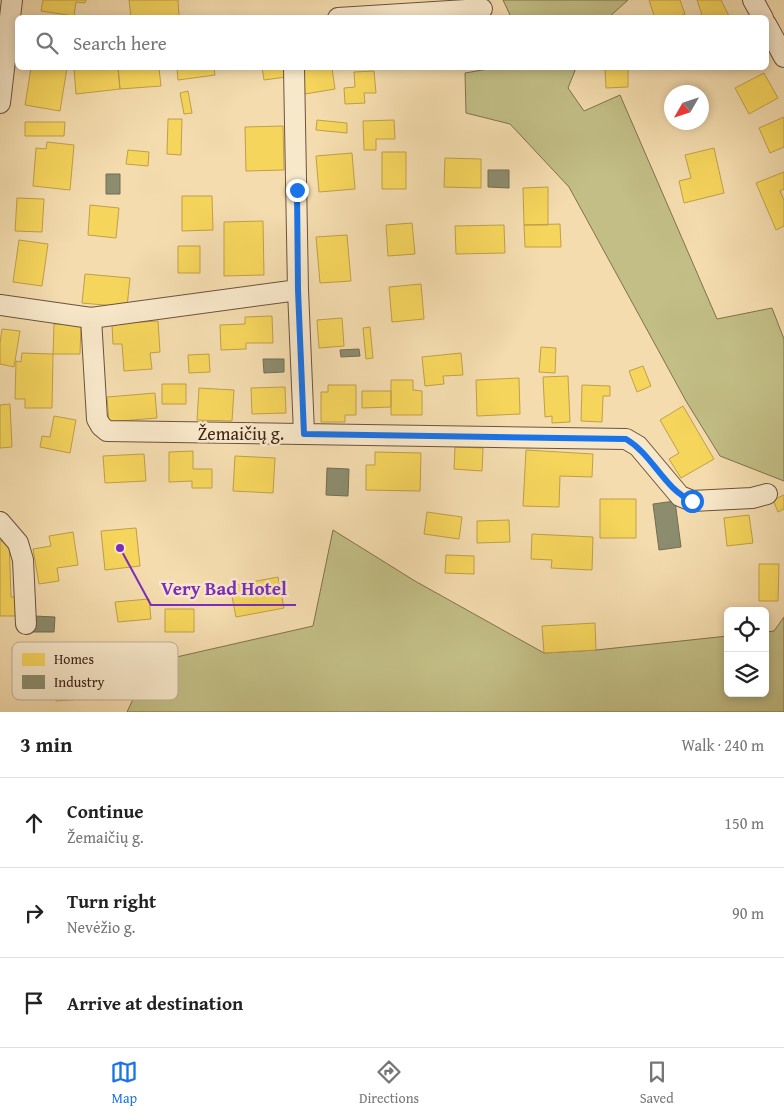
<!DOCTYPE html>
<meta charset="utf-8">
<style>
:root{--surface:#fff;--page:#f6f6f6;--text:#222;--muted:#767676;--line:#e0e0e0;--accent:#1a73e8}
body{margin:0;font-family:"Gentium Book Plus",serif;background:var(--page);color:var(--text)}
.controls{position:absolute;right:15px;bottom:15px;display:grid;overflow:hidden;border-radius:8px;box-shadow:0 2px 8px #0003}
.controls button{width:45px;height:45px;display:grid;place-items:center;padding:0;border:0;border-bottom:1px solid var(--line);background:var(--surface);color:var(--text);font:25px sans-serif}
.compass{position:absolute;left:664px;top:85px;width:45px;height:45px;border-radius:50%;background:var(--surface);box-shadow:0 2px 8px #0003;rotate:231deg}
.stop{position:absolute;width:15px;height:15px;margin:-11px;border:4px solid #1a73e8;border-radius:50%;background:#fff}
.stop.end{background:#1a73e8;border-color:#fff;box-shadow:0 1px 5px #0008}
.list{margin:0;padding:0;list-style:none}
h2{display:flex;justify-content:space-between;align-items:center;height:65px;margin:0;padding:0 20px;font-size:21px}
h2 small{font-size:16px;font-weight:400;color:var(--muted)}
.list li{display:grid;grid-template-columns:32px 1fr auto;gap:15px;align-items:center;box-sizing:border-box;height:90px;padding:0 20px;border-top:1px solid var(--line)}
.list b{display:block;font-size:19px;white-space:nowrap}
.list p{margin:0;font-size:16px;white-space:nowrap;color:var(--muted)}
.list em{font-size:16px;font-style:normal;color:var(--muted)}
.icon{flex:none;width:28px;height:28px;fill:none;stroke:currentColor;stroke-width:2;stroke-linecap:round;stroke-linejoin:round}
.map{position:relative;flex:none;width:784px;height:712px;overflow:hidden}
.search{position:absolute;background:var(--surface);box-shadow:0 2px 8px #0003;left:15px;right:15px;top:15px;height:55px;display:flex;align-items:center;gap:12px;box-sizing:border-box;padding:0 18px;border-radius:8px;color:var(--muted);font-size:19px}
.sheet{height:335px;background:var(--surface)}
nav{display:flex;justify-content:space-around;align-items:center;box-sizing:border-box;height:70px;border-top:1px solid var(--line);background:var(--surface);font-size:14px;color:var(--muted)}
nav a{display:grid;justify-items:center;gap:2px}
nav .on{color:var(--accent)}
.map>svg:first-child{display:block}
.green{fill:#c2be85;stroke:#80714e}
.homes{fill:#f6d55c;stroke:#bfa048}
.industry{fill:#8c8c6e;stroke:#756d54}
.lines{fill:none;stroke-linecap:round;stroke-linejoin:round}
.minor-casing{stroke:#6c523e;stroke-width:22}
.minor{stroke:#f8e8ca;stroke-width:20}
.route{stroke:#1a73e8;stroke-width:6}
.labels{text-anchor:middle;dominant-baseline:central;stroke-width:5;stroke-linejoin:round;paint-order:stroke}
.street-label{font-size:18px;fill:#3f2418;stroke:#f8e8ca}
.key{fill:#f8e8ca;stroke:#c0ad95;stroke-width:1}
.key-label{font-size:14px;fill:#3f2418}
.leader{fill:none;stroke:#7b2cbf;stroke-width:2}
.callout-dot{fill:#7b2cbf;stroke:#f8e8ca;stroke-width:2}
.callout-label{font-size:19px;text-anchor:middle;font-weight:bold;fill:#7b2cbf;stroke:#f8e8ca;stroke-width:5;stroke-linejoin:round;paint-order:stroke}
</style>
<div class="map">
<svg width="784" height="712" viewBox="0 0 784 712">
<rect width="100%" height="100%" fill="#f4dcae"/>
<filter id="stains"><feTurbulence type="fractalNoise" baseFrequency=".004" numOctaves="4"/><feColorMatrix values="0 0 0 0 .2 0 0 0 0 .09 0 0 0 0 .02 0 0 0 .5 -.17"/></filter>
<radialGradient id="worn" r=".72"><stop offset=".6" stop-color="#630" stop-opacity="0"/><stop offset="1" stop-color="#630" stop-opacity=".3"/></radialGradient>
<path class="green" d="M503,0H628L608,18L511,17Z
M494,68H576L568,88L584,111L620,95L717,319L772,308L784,339V481L720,456L686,401L569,187L510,124L466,113L465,73Z
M333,530L415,581L544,653L596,650L728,636V693H765V632L774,631L784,617V712H127L150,663L313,626Z"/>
<path class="homes" d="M43,0H86L85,3L76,2L74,16L41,11Z
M129,0H178L179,16L131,18Z
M649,0H680L685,14L675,18H655Z
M697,0H721L730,18H703Z
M31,68H67L60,111L25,105Z
M74,68H118L120,89L76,94Z
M118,68H159L161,86L120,89Z
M177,68H214L215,75L178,80Z
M262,68H285L286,77L264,80Z
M301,68H332L335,89L305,94Z
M605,68H628V87L606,88Z
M374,71L376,93H364L365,103L345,104L344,88L355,87L354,72Z
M764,73L778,98L749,114L735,88Z
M188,91L192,113L184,114L180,93Z
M784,117V147L770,153L759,128Z
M168,119H182L181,155L167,154Z
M317,120L347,123V133L316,130Z
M394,120L395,139H376V150H364L363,121Z
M25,122H65L64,136H25Z
M283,126L284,170L246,171L245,127Z
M47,142L74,145L70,190L33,186L36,148L46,149Z
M714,148L724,193L684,203L679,181L691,178L685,155Z
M128,150L149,152L148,166L126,164Z
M382,152H406V189H382Z
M352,153L355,189L319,192L316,156Z
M445,158L481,159V188L444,187Z
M784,172V189L780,191L784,200V226L776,230L756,183Z
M548,187V225H524L523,188Z
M182,196H212L213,230L182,231Z
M17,198L44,199L42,232L15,231Z
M90,205L119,208L116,238L88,235Z
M263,221L264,275L224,276V222Z
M412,223L415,254L388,256L386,225Z
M560,224L561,247H525L524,225Z
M504,225L505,253L456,254L455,226Z
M347,235L351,281L320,283L316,237Z
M19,240L48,244L42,286L13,282Z
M178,246H200V273H178Z
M85,274L130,278L127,307L82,303Z
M421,284L424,319L392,322L389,287Z
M272,316L273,343H246V349L221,350L220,325L245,324V317Z
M342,318L344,346L319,348L317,320Z
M158,321L160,352L150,353L152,369L124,371L122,344H113L112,324Z
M54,324H81L80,354H53Z
M370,327L373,358L366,359L363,328Z
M2,329L20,331L14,367L0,364V343Z
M541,347L556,348L555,373L539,372Z
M22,353L53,354L52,408H25V399H15L16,361L21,362Z
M461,353L463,375L443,376L444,384L425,386L422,357Z
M209,354L210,372L189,373L188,355Z
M643,366L651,386L637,392L629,371Z
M568,376L570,422L552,423V416L545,417L543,377Z
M519,378L520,414L477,416L476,380Z
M391,380H413V390L422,391V415H391Z
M162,384H186V404H162Z
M328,385H356V415H345V422H321V392H328Z
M582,385L610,386V396H603L602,422L581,421Z
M285,387L286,413L252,414L251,388Z
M199,388L234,390L232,421L197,420Z
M362,391H391V407L362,408Z
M155,393L157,418L109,422L107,397Z
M10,404L12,447L0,448V405Z
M683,406L714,459L681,478L669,459L679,453L660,420Z
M54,416L76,420L70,453L40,447L42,436L50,437Z
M455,447L483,448L482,471L454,469Z
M526,450L593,454L592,477L560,476L559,507L523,506Z
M193,451V469H212V488H192V481L169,482V452Z
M375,452L421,453L420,491L366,490V465H375Z
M144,454L146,481L105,483L103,456Z
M235,456L275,458L273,493L233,491Z
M784,495V509L778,512L773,500Z
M600,499H636V538H600Z
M427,512L462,517L459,539L424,534Z
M749,515L753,543L727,546L724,518Z
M509,520L510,542L477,543V521Z
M136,528L140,566L105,570L101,531Z
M73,532L78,565L57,568L59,581L39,584L33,549L51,546L49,536Z
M532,534L593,537L592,570L551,568L552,560L531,559Z
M9,540L11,597H18L19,616H0V541Z
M446,555L474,556V574L445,573Z
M759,564H779L778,601H759Z
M278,577L284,608L236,617L230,586Z
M149,599L151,619L118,622L115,602Z
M165,609H194V632H165Z
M595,623L596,650L544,653L542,626Z
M93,677L95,698L56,701L54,680Z"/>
<path class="industry" d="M488,170H509V188L488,187Z
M106,174H120V194H106Z
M359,349L360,356L341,357L340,350Z
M263,359H284V372L264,373Z
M327,468L349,469L348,496L326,495Z
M675,501L681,547L659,550L653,504Z
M34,616L55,617L54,632H33Z"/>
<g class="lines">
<defs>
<path id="minor" d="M753,0L763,18
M338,18L482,9
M766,24L784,57
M294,68L298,290L304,433
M0,103L12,0
M0,305L91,318L298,290
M91,318L97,419L101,426L107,431L626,439L638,446L680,496L692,501L752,498L767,494
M0,522L18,543L23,560L26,624"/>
</defs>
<use href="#minor" class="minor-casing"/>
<use href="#minor" class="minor"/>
</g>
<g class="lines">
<path class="route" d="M297,190L298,290L304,434L626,439C653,455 663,488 692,501"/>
</g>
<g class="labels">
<g class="street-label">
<text x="241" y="433">Žemaičių g.</text>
</g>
</g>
<rect x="12" y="642" width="166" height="58" rx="8" class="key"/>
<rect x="22" y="653" width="23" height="13" fill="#f6d55c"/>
<rect x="22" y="675" width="23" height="14" fill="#8c8c6e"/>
<g class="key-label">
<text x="54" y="664">Homes</text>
<text x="54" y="687">Industry</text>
</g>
<path class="leader" d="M120 548L151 605H296"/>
<circle class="callout-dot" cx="120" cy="548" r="5"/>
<g class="callout-label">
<text x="224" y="595">Very Bad Hotel</text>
</g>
<rect width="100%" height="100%" filter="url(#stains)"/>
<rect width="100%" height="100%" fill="url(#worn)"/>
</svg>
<div class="controls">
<button><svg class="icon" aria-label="locate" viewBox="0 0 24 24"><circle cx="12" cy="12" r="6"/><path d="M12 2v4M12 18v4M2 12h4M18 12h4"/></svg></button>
<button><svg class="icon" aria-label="layers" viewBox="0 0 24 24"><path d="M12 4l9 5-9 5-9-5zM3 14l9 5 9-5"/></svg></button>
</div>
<svg class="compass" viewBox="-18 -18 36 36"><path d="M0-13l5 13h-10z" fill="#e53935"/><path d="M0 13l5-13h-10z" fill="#767676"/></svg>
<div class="stop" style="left:692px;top:501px"></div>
<div class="stop end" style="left:297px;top:190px"></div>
<div class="search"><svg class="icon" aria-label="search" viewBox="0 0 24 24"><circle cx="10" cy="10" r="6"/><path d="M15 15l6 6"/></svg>Search here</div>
</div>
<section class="sheet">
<h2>3 min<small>Walk · 240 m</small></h2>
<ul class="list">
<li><svg class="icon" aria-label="ahead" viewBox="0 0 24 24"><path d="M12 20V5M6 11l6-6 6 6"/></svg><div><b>Continue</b><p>Žemaičių g.</p></div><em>150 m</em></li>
<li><svg class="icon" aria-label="right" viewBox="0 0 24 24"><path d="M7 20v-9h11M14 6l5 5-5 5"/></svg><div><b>Turn right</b><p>Nevėžio g.</p></div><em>90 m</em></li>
<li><svg class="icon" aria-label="arrive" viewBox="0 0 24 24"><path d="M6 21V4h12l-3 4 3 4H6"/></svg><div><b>Arrive at destination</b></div></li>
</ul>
</section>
<nav>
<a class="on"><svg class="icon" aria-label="map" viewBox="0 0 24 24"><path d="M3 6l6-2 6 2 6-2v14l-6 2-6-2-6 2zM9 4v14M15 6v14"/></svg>Map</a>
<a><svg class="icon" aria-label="directions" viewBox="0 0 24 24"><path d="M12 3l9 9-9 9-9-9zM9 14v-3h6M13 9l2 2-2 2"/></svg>Directions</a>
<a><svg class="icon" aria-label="saved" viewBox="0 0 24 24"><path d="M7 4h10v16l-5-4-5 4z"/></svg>Saved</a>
</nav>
